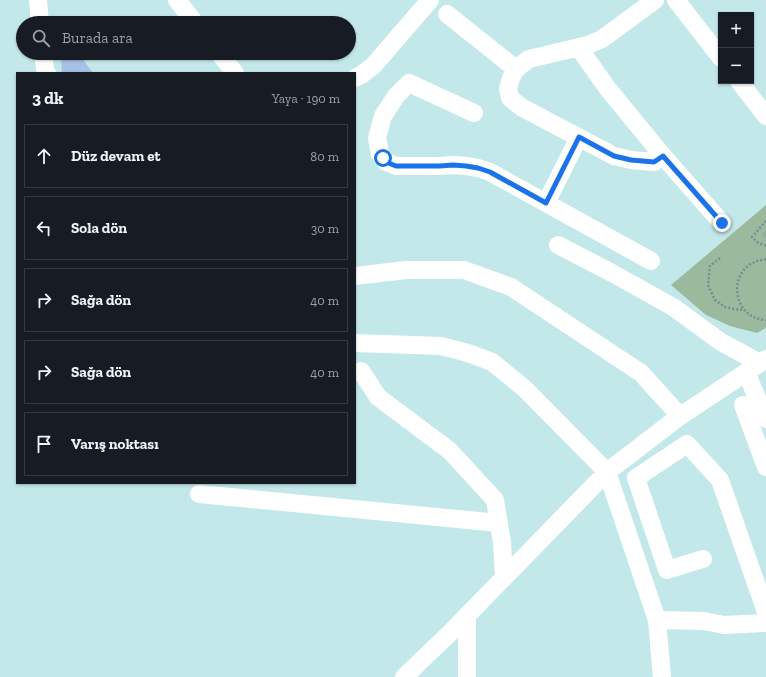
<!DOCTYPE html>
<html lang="tr">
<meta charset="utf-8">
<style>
:root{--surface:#171b24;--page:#242831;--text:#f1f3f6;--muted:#9ea1a6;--line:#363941}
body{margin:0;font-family:"Zilla Slab",serif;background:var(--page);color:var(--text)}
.controls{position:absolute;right:12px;top:12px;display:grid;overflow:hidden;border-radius:0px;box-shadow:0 1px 3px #0004}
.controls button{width:36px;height:36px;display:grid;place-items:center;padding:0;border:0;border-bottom:1px solid var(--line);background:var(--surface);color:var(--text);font:20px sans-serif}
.stop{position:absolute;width:12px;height:12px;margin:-9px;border:3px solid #1a73e8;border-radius:50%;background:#fff}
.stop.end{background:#1a73e8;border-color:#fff;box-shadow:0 1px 4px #0008}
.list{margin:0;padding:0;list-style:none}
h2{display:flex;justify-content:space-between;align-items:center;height:52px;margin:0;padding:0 16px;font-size:17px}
h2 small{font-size:13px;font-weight:400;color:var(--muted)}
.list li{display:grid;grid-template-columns:26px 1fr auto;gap:12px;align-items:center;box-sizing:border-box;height:64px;margin:0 8px 8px;padding:0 8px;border:1px solid var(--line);border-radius:0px}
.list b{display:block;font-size:15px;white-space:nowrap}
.list em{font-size:13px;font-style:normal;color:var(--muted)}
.icon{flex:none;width:22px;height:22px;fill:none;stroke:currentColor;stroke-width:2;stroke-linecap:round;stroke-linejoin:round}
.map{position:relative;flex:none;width:766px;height:677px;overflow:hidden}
.search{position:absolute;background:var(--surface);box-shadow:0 1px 3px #0004;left:16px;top:16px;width:340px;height:44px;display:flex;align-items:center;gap:10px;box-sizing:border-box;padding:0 14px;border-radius:22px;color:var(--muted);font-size:15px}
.panel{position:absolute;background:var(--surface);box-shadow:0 1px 3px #0004;left:16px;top:72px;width:340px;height:412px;border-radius:0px}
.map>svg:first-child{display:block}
.green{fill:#9bb99c}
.water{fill:#a6c2e7}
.building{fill:#8cada2}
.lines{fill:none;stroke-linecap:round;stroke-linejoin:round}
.path{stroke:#748f91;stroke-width:2.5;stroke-dasharray:2 2;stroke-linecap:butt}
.minor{stroke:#fff;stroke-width:18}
.route{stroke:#1a73e8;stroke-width:5}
</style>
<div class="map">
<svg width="766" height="677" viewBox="0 0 766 677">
<rect width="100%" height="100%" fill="#c3e8ea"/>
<path class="green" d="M766,205V328L757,333L730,326L706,315L671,285Z"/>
<path class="water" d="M63,53H78L93,73H62L61,54Z"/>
<path class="building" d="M766,230V238L762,234Z"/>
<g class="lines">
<path class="path" d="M766,221L752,237L757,242L766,246
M720,258L710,266L708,285L715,300L725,307L734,309L743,310
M766,259C763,260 760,260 757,261C726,272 733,319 766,320"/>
<path class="minor" d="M38,0L40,23
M177,0L195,23
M655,0L602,39L588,45L529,59L516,69L511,78L508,89L510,98L521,107L614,156L631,160L654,162L663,156
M676,0L721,58
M447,14L516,69
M579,48L608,89L663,156L722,223
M43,53L45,69L47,73
M219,53L235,73
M355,78L361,75L373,66L430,0
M739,81L766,116
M474,113L409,83L396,96L383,116L377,138L380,154L386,162L396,166H439L453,165L466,166L478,168L490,172L651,261
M546,203L579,137
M558,245L612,273L673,307L721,342L760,363
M355,276L406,270H464L511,287L641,373L680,416
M355,343L441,346L468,353L492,362L524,388L607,472L657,620L662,677
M361,371L378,397L450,451L495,500L502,542L504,577
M746,372L766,419
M743,405L766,467
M199,494L499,523
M703,559L667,570L636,478L687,444L720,480L766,612
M467,615V677
M657,620L704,621L724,625L766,623
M404,677L450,633L607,472L676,419L766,359"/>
</g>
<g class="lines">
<path class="route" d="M383,158L386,162L396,166H440L453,165L466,166L478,168L490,172L546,203L579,137L614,156L631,160L654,162L663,156L722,223"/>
</g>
</svg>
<div class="controls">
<button>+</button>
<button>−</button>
</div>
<div class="stop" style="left:383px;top:158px"></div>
<div class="stop end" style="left:722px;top:223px"></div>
<div class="search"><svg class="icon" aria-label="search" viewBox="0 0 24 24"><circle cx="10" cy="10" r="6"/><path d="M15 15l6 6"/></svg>Burada ara</div>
<section class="panel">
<h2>3 dk<small>Yaya · 190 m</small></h2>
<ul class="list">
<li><svg class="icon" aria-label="ahead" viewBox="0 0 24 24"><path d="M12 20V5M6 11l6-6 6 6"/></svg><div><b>Düz devam et</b></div><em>80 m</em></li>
<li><svg class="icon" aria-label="left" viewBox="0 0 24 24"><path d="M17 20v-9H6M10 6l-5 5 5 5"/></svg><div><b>Sola dön</b></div><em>30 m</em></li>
<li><svg class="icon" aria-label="right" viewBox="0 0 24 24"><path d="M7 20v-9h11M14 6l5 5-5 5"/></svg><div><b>Sağa dön</b></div><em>40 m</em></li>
<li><svg class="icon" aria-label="right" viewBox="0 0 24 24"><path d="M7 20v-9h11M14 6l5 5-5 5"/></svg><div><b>Sağa dön</b></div><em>40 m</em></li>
<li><svg class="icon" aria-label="arrive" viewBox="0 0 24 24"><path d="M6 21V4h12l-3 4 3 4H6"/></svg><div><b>Varış noktası</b></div></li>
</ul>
</section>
</div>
